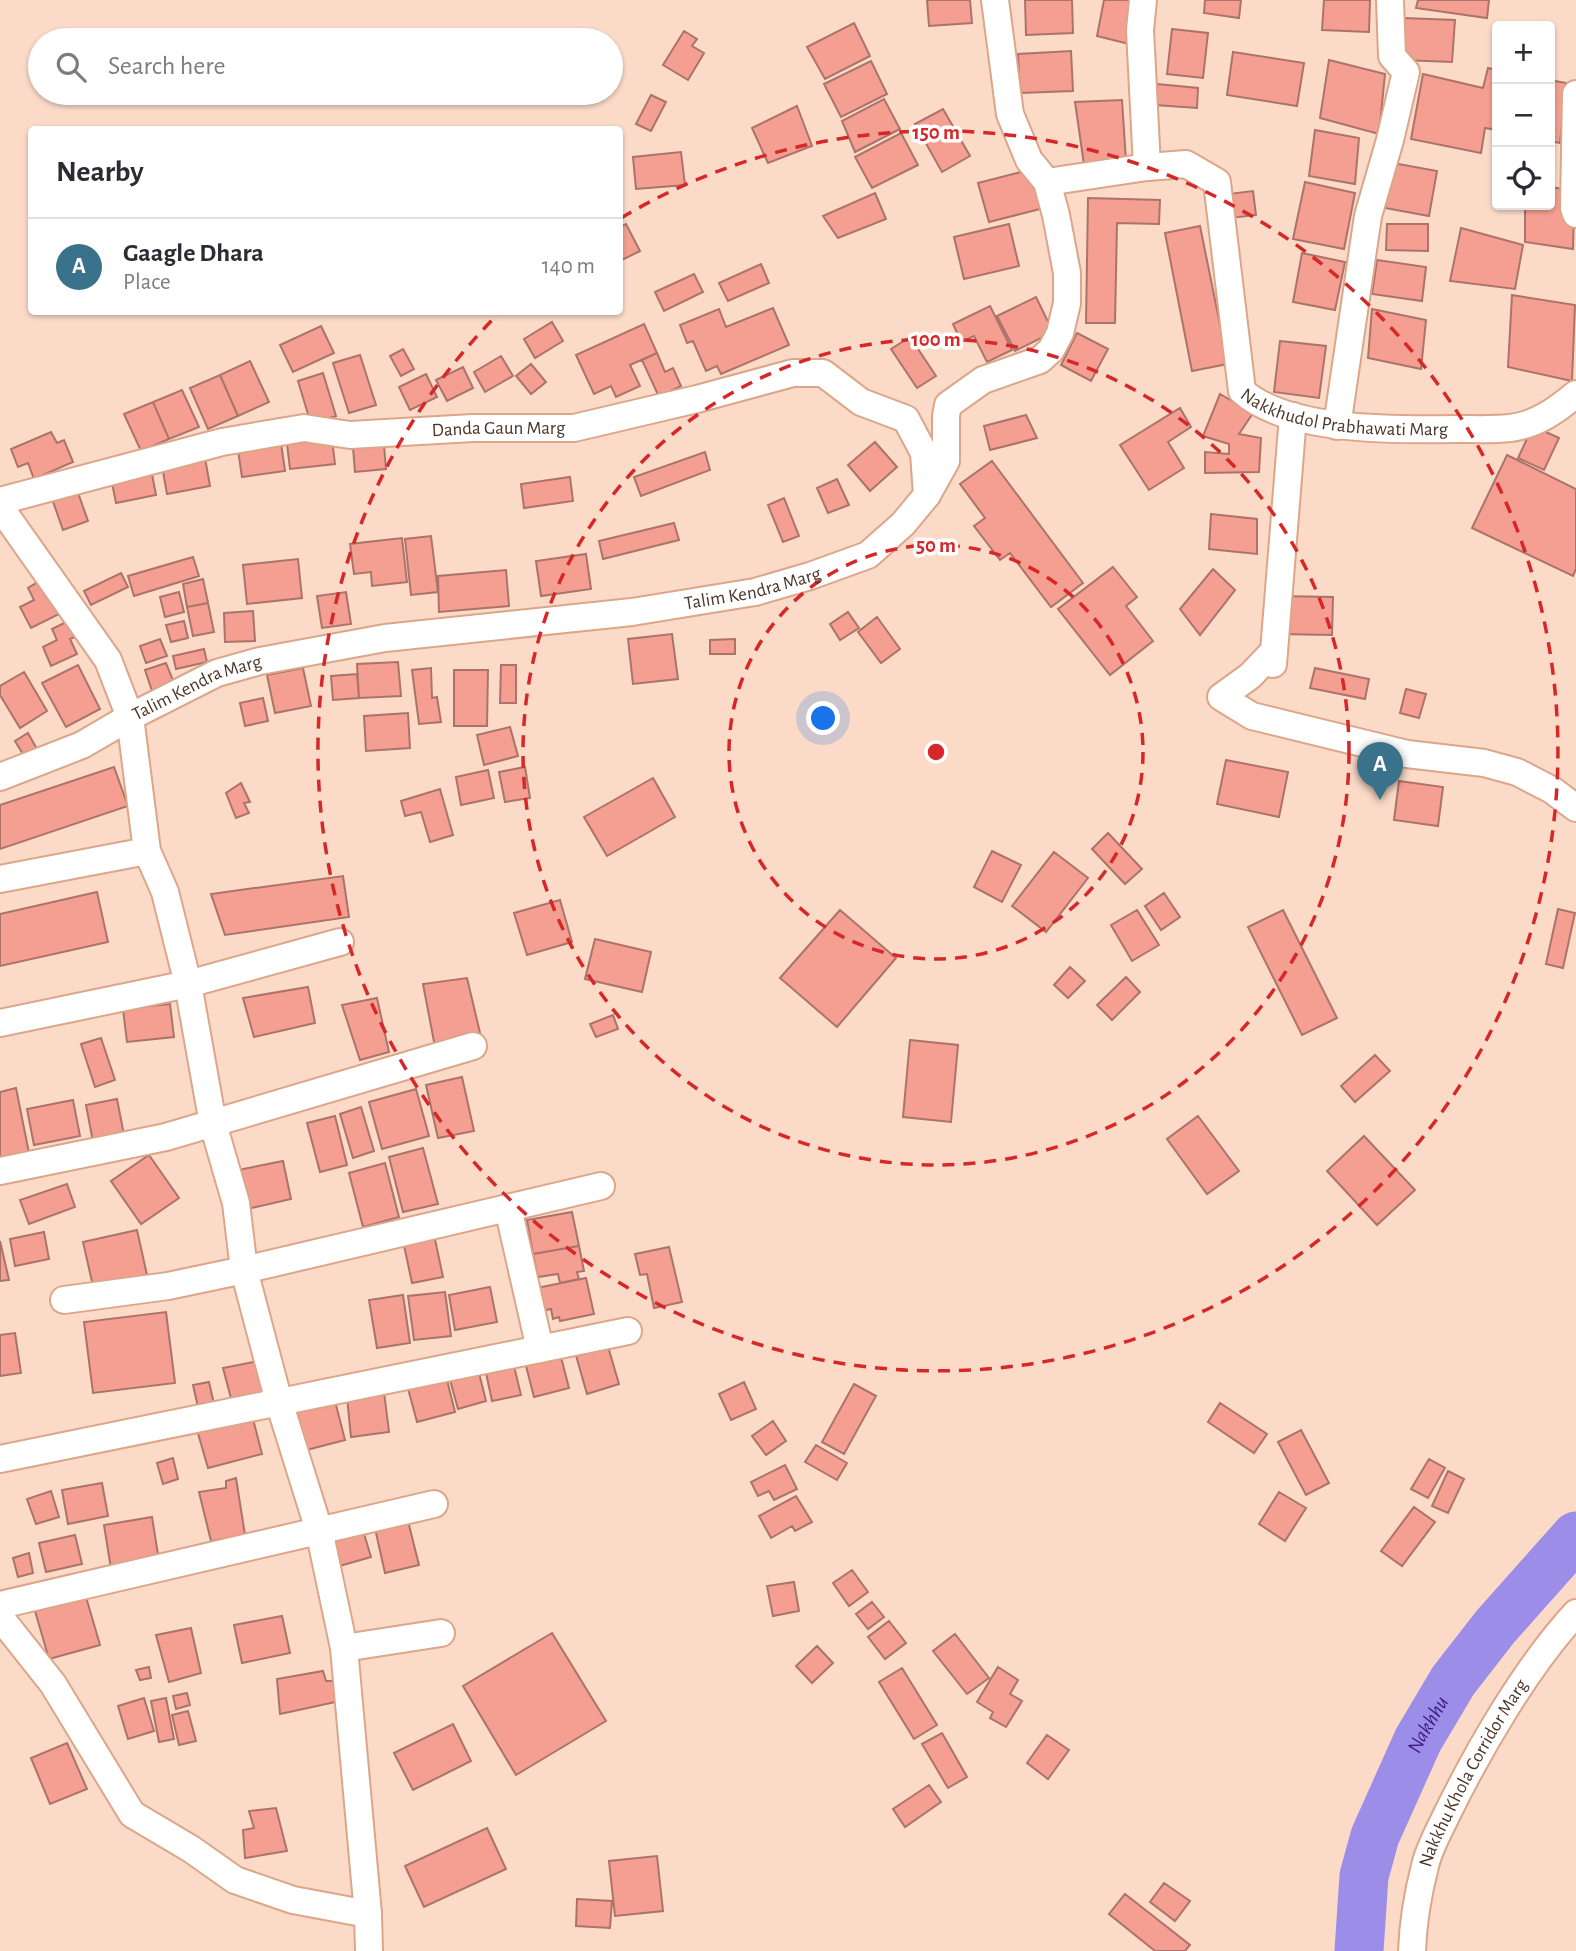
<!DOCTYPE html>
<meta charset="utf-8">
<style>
:root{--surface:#fff;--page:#f7f7f7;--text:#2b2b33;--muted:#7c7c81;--line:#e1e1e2;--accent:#3a728c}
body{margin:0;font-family:"Alegreya Sans",sans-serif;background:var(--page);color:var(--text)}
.controls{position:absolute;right:21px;top:21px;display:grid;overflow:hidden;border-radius:7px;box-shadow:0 2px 5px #0004}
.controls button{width:63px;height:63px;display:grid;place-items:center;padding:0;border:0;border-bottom:2px solid var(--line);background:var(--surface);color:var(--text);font:35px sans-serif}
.you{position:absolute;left:824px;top:719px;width:24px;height:24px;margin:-18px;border:5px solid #fff;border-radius:50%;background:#1a73e8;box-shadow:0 0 0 10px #1a73e833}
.badge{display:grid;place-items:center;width:46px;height:46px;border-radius:50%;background:var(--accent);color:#fff;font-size:23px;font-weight:700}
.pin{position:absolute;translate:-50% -58px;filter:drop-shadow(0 2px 4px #0008)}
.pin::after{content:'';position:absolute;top:37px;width:24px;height:21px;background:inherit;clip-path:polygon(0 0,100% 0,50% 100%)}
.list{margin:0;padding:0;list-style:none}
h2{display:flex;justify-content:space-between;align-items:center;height:91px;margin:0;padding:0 28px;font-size:30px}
h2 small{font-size:23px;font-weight:400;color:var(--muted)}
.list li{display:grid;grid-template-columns:46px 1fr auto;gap:21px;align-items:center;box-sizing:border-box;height:98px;padding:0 28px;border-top:2px solid var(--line)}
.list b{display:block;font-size:26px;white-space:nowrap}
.list p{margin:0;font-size:23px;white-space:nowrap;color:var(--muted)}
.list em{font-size:23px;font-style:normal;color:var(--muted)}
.icon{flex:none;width:38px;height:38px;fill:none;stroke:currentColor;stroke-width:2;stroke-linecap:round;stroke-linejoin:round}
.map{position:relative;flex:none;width:1576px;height:1951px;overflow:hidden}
.search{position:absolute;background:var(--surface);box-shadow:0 2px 5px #0004;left:28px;top:28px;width:595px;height:77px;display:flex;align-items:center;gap:18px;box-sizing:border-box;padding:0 24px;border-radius:38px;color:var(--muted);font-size:26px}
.panel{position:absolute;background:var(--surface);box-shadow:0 2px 5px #0004;left:28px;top:126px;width:595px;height:189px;border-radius:7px}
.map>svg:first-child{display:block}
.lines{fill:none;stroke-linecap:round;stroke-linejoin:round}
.river{stroke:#9c8de8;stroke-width:49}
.building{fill:#f49f91;stroke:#ac736a;stroke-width:2}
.minor-casing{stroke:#dba689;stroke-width:30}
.minor{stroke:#fff;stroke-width:26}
.ring{fill:none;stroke:#d62828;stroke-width:3.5;stroke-dasharray:12 9}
.labels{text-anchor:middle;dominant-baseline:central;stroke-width:7;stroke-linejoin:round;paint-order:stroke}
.street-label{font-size:19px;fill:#4b3529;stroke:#fff}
.water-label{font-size:21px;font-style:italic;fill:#3d1b83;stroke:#fff}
.centre{fill:#d62828;stroke:#fff;stroke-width:3.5}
.ring-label{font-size:21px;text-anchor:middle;font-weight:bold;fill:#d62828;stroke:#fff;stroke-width:7;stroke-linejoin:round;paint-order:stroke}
</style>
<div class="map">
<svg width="1576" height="1951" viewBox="0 0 1576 1951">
<rect width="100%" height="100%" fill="#fbdac8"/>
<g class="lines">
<path class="river" id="s1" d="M1359,1951L1364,1876L1375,1836L1418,1740L1453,1681L1495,1627L1576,1536"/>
</g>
<path class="building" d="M927,0H970L972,23L929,26Z
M1025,0H1072L1073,33L1026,35Z
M1104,0H1140L1133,45L1097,36Z
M1205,0H1241L1239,18L1204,13Z
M1324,0H1370L1369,32L1322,30Z
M1418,0H1489L1487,18L1416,8Z
M1404,18L1455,20L1452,62L1402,60Z
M854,23L870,56L825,79L807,47Z
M1172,29L1208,33L1203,78L1167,74Z
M684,31L697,39L692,46L704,53L688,80L663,65Z
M1071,51L1073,91L1020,93L1018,54Z
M1233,52L1304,63L1297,106L1227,95Z
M1329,60L1385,74L1379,134L1320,118Z
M871,61L887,94L841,117L824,84Z
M1488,68L1497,70V130L1485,128L1481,153L1411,139L1423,74L1483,88Z
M1550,80L1566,83L1560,143L1550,141Z
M1157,84L1198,88L1197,108L1155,105Z
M651,95L666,102L651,131L636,124Z
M884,99L900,129L855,152L842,121Z
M1122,100L1126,161L1084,165L1075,102Z
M797,106L812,146L768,163L752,128Z
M943,109L970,156L942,172L915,124Z
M1315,130L1359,138L1355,184L1309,176Z
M901,133L918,165L872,188L855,157Z
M681,152L685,185L636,189L633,157Z
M1393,163L1437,171L1429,216L1385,208Z
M1025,171L1044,196V208L989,222L978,183Z
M1305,182L1355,193L1344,249L1293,239Z
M1550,187L1570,190L1574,208L1573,249L1525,242V205H1550Z
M1253,191L1256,215L1231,218L1228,194Z
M875,193L886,219L838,238L823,216Z
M1088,198L1160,200L1159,224L1117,223L1115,323H1086Z
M626,224L640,251L620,261V227Z
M1009,224L1019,266L964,279L954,237Z
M1387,224H1428V251L1386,250Z
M1200,226L1228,364L1192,371L1165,233Z
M1461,228L1523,245L1515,289L1450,281Z
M1302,253L1345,262L1335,310L1293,302Z
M1377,260L1426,267L1422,301L1372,294Z
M761,264L769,283L728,301L719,283Z
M694,274L703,292L664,311L655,292Z
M1512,295L1575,305L1572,381L1508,367Z
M1036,297L1053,332L1015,351L997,316Z
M990,306L1012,350L987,362L974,336L961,342L953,324Z
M773,308L789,345L721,374L717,366L706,371L693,341L687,343L680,325L719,309L726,327Z
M1372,309L1426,320L1421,369L1368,358Z
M552,322L563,341L535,358L524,339Z
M644,324L657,353L630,365L640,386L616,397L611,386L594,394L576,355Z
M321,326L334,353L293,372L280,345Z
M1077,333L1108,349L1091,381L1061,365Z
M910,337L936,376L917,388L891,349Z
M1280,341L1326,346L1319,398L1274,392Z
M403,349L414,369L401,376L390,356Z
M657,353L665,372L673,368L681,386L659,397L642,360Z
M360,355L376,405L349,413L333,363Z
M501,356L513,376L485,392L474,372Z
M250,361L269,402L238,416L220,375Z
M531,364L546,382L531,394L516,376Z
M463,367L473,388L447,401L436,380Z
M323,373L336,416L311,424L298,381Z
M426,374L437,397L410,410L399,387Z
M220,375L238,416L208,429L190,388Z
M182,390L199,427L169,439L153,402Z
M1220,394L1253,413L1239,434L1261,438L1259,472L1205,473V452L1229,454V444L1203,436Z
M153,402L169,439L141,451L124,414Z
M1180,408L1191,427L1168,442L1184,468L1149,490L1120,445Z
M1026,415L1037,438L990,450L984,426Z
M1533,426L1559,438L1544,470L1518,458Z
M51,432L57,443L64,440L73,462L34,479L28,463L18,467L11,449Z
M332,439L335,464L290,469L287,444Z
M875,442L897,467L870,491L848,465Z
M281,443L285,471L242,477L238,450Z
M384,445L386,469L355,472L353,448Z
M705,452L710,470L641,496L634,477Z
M1507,455L1576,489V569L1573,576L1472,528Z
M205,458L210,486L167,494L162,466Z
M992,461L1083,583L1051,607L1010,553L1000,560L974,526L985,518L960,484Z
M151,469L156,495L116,503L111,478Z
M570,477L573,501L524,508L521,484Z
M837,479L849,505L828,513L817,488Z
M76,487L88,521L63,530L51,496Z
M784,498L799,536L783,542L768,505Z
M1211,514L1257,519V554L1209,549Z
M674,523L679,540L603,559L599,541Z
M431,536L438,592L411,595L405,539Z
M402,538L407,582L372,586L371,572L354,574L350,544Z
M586,554L591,589L541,596L536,561Z
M193,557L199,576L134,596L128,576Z
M298,559L302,598L247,604L243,565Z
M1113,567L1137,597L1126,606L1153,641L1110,675L1058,609Z
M1213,569L1235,590L1200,635L1180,609Z
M506,570L509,606L439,612L438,576Z
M121,573L128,587L91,605L84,591Z
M203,579L208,603L187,607L183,584Z
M38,582L46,597L58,591L67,610L31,628L20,607L34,600L28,588Z
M179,592L184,612L165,617L160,597Z
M346,592L351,624L322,628L317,596Z
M1279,596L1333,597L1332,635L1279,634Z
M208,603L214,632L193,636L187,607Z
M253,611L255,641L225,642L224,613Z
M848,612L859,628L840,640L830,624Z
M877,617L900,649L881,663L858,632Z
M70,620L77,636L70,639L77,654L51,666L43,647L57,640L52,629Z
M184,621L188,638L171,642L166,625Z
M672,634L678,679L633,684L628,639Z
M160,639L167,656L146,663L140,646Z
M735,639V654H710V640Z
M204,649L207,662L176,669L173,656Z
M398,662L401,696L359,698L357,664Z
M166,663L174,683L152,691L145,670Z
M78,665L100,709L66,727L42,683Z
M501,665H516V703H500Z
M303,668L311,706L275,713L267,675Z
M431,668L432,698L437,697L441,722L419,724L412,670Z
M1315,668L1369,679L1365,699L1310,688Z
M454,670H488L487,726H454Z
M24,672L47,711L20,728L0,695V686Z
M357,674L359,698L333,700L331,676Z
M1406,689L1426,694L1419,718L1400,713Z
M263,698L268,721L245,726L240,703Z
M408,713L410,748L366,751L364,716Z
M510,727L518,756L484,765L477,735Z
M28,733L37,749L24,756L15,741Z
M1226,760L1288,772L1279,817L1217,804Z
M114,767L128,806L0,849V805Z
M525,767L530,798L505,802L499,772Z
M488,770L494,798L461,805L456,777Z
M653,778L675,817L607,856L584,817Z
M1399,781L1443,787L1438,826L1394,820Z
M241,783L250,802L244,803L249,813L236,818L226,793Z
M440,789L453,835L430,842L421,812L405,816L401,801Z
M1108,833L1142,869L1125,884L1092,849Z
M992,851L1021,865L1002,902L974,887Z
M1054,852L1088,878L1046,932L1012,906Z
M343,876L349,917L225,935L211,894Z
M97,892L108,942L0,966V914Z
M1164,893L1180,917L1161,930L1145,906Z
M560,900L572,942L527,955L514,913Z
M1558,909L1575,913L1563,968L1546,964Z
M840,910L896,958L837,1027L780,978Z
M1137,910L1159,945L1132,961L1111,925Z
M1283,910L1337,1018L1302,1035L1248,927Z
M595,939L651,952L642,992L585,979Z
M1070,967L1085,981L1068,998L1054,985Z
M1126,977L1140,992L1112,1020L1097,1005Z
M467,978L481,1037L435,1047L423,984Z
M308,987L315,1023L254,1037L243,998Z
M377,998L389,1052L360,1060L342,1005Z
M170,1004L174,1037L127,1042L123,1009Z
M613,1015L618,1029L596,1037L590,1024Z
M101,1038L115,1080L95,1087L81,1044Z
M910,1040L958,1045L951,1122L903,1117Z
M1375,1055L1390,1071L1355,1102L1341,1086Z
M462,1077L474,1131L438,1138L426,1085Z
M16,1088L29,1153L0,1159V1092Z
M416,1089L429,1136L382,1149L369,1102Z
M117,1099L124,1135L93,1142L86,1105Z
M73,1100L80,1136L34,1145L27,1109Z
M361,1107L374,1151L353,1158L340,1114Z
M335,1116L347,1165L320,1172L307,1123Z
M1198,1116L1239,1171L1207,1194L1167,1139Z
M1364,1136L1415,1190L1377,1225L1327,1171Z
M423,1148L438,1204L403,1212L389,1157Z
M149,1155L179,1198L141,1224L111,1181Z
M283,1161L291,1199L247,1209L238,1170Z
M385,1163L399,1217L363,1227L349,1173Z
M67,1184L75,1207L29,1224L20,1200Z
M572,1212L579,1246L533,1254L527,1220Z
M137,1230L147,1275L93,1286L83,1242Z
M433,1230L443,1277L412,1283L402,1236Z
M44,1232L49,1259L15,1266L10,1239Z
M0,1241L9,1280L0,1281Z
M579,1246L584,1271L577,1272L579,1279L560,1283L558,1274L538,1277L533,1254Z
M669,1247L682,1302L654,1308L647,1274L640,1275L635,1254Z
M586,1278L594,1314L560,1321L559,1317L553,1319L551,1309L537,1312L532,1289Z
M490,1287L497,1322L455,1330L449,1295Z
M445,1292L451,1336L414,1340L408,1296Z
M403,1295L410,1343L377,1348L369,1300Z
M166,1312L175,1383L93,1393L84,1322Z
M15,1333L21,1373L0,1376V1335Z
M607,1343L619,1384L587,1394L575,1352Z
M560,1353L569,1388L534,1397L525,1362Z
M258,1361L268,1396L232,1402L223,1368Z
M513,1362L521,1395L492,1401L485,1368Z
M478,1369L486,1401L458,1409L449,1376Z
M445,1372L455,1412L417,1422L406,1381Z
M209,1382L214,1404L198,1407L193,1385Z
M744,1382L756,1409L731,1420L719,1394Z
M854,1384L876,1396L844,1454L822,1442Z
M384,1392L389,1432L351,1437L347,1397Z
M334,1397L345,1440L299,1452L288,1408Z
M1220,1403L1267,1434L1254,1453L1208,1422Z
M252,1415L262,1454L208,1468L197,1430Z
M773,1421L786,1441L766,1455L752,1436Z
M1301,1430L1329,1483L1306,1495L1278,1442Z
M816,1445L847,1463L837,1480L805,1462Z
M173,1458L178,1479L163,1484L157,1463Z
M1429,1459L1445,1468L1428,1498L1411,1489Z
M785,1465L797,1489L774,1500L769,1491L758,1496L751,1482Z
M1448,1471L1464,1479L1448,1513L1432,1506Z
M236,1478L245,1535L211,1541L199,1492L226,1488V1481Z
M102,1483L108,1516L68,1524L62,1490Z
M51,1491L59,1517L36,1524L27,1499Z
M1279,1492L1306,1508L1285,1541L1259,1524Z
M796,1496L812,1522L795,1531L792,1526L771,1538L759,1516Z
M1414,1507L1435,1522L1402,1566L1381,1551Z
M152,1517L159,1561L111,1569L104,1525Z
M407,1517L419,1565L385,1573L374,1524Z
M362,1527L371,1557L336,1567L327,1538Z
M75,1535L82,1564L46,1572L39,1543Z
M29,1553L33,1573L18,1577L13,1558Z
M852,1570L868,1592L849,1606L833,1583Z
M794,1582L799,1611L773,1616L767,1586Z
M86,1597L100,1645L49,1659L35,1611Z
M872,1602L884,1617L868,1629L856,1614Z
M282,1616L290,1653L242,1663L234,1625Z
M889,1621L906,1643L885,1659L868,1637Z
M191,1628L201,1673L169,1682L156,1635Z
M552,1633L606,1721L516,1775L463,1686Z
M955,1634L989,1678L967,1694L933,1651Z
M817,1646L833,1663L812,1683L796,1666Z
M149,1667L151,1678L140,1680L136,1670Z
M998,1667L1018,1680L1010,1694L1022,1701L1006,1727L990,1718L993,1712L977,1702Z
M902,1668L937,1725L914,1739L879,1682Z
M323,1671L326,1681H336L340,1701L280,1714L277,1679Z
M187,1693L190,1705L176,1709L173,1696Z
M144,1698L154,1731L128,1739L118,1706Z
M166,1698L174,1739L159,1742L151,1701Z
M188,1711L196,1741L179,1745L172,1715Z
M453,1724L471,1761L413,1790L394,1753Z
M942,1733L967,1777L948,1788L922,1744Z
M1047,1735L1069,1750L1048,1779L1027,1763Z
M67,1743L87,1789L50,1804L31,1758Z
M929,1785L941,1802L905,1827L893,1809Z
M276,1808L287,1851L245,1858L243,1830L254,1828L249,1811Z
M487,1828L506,1869L424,1907L405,1866Z
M657,1856L663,1911L615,1916L609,1861Z
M1164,1883L1190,1901L1175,1921L1150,1902Z
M1125,1894L1190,1945L1185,1951H1155L1109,1914Z
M577,1899L612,1901L610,1928L576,1926Z"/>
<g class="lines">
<defs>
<g id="minor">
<path d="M1143,0L1140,30L1147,167"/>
<path d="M1576,94L1574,208L1576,214"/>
<path id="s2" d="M1047,182L1147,167L1186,164L1217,182L1242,391C1287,432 1397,430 1456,429C1473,429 1492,430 1510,428C1536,425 1557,410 1576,394"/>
<path d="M1337,426L1368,216L1390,140L1406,72L1392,56L1390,0"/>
<path id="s3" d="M0,501L222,442L304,428L350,435L473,428H574L697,399L793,373H823L861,402L906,419L924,453L927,495"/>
<path d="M0,507L108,660L130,717L147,851L165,892L188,984L213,1124L236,1203L244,1270L279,1402L319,1530L344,1648L368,1914L369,1951"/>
<path d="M1274,651L1250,676L1221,697L1252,716L1407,754L1484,763L1517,772L1552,790L1576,808"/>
<path d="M1273,664L1293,416"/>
<path id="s4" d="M0,777L82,745L130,717L217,673L260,661L385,638L632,612L755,592L810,576L868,555L903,524L927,495L946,461V416L948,405L983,380L1040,360L1051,350L1060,333L1067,303V273L1056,215L1047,182L1029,160L1010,114L995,0"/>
<path d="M0,879L147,851"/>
<path d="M0,1023L188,984L340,942"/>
<path d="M0,1171L166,1137L473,1046"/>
<path d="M508,1208L540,1349"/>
<path d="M64,1300L168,1286L244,1270L601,1186"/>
<path d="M0,1459L628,1331"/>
<path d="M0,1605L434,1504"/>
<path d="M0,1617L53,1684L132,1814L191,1849L235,1880L293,1900L368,1914"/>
<path d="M344,1648L441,1633"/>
<path id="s5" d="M1412,1951C1413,1923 1418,1893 1425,1866C1429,1848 1440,1829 1448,1812C1480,1747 1527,1666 1576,1613"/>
</g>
</defs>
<use href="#minor" class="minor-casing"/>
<use href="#minor" class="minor"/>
</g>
<g class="ring">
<circle cx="936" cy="752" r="207"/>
<circle cx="936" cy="752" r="413"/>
<path d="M621 218A620 620 0 1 1 498 314"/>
</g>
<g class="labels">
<g class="street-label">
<text stroke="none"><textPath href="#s2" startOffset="494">Nakkhudol Prabhawati Marg</textPath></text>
<text stroke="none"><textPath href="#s3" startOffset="508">Danda Gaun Marg</textPath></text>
<text stroke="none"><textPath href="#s4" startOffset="784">Talim Kendra Marg</textPath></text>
<text stroke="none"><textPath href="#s4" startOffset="217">Talim Kendra Marg</textPath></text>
<text stroke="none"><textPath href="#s5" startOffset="191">Nakkhu Khola Corridor Marg</textPath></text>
</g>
<g class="water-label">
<text stroke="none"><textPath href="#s1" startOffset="240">Nakhhu</textPath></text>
</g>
</g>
<circle cx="936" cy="752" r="10" class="centre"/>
<g class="ring-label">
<text x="936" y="139">150 m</text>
<text x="936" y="346">100 m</text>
<text x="936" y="552">50 m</text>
</g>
</svg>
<div class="controls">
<button>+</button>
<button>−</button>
<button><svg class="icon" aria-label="locate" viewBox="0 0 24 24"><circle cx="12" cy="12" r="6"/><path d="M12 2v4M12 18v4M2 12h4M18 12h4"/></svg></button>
</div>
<div class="you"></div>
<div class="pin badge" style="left:1380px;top:800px">A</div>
<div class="search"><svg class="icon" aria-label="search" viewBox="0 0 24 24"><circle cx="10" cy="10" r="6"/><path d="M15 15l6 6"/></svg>Search here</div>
<section class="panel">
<h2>Nearby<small></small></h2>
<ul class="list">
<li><span class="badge">A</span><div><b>Gaagle Dhara</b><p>Place</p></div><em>140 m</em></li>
</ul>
</section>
</div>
